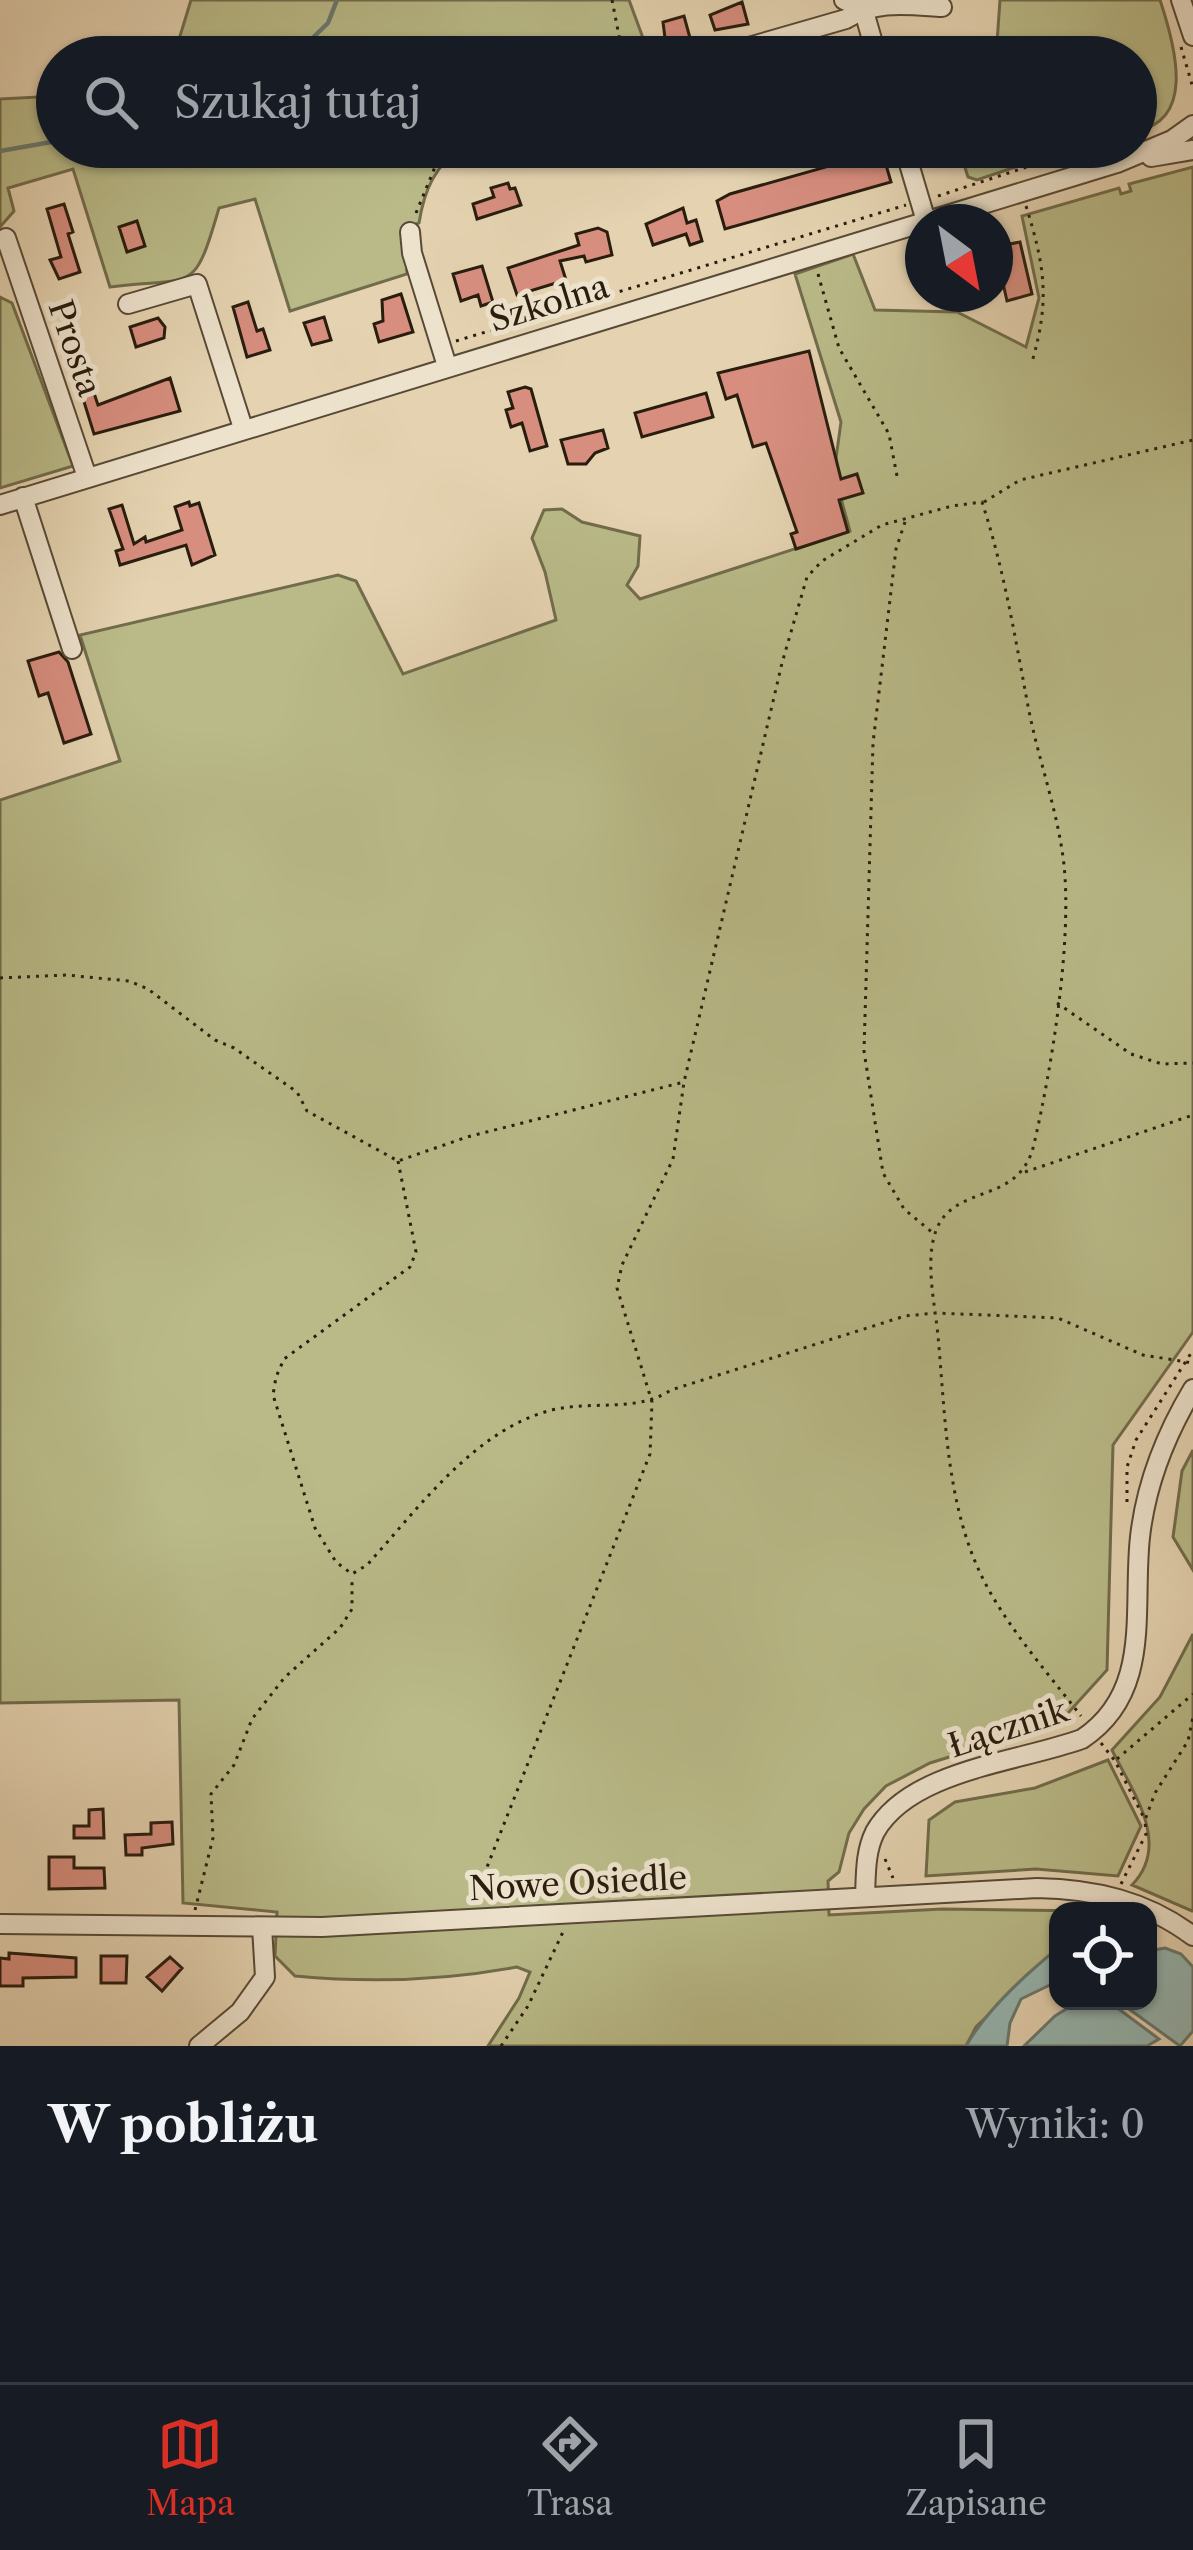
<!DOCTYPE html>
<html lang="pl">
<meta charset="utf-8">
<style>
:root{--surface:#171b24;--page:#20242c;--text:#f1f3f6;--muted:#9ea1a6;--line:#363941;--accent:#d93025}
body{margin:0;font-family:"Libre Caslon Text",serif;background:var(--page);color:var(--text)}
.controls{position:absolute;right:36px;bottom:36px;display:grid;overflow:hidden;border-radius:24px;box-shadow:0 3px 9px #0004}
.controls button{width:108px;height:108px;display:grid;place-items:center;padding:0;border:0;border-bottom:3px solid var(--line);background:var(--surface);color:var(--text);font:60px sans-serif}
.compass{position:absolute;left:905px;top:204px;width:108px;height:108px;border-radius:50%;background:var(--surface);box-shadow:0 3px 9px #0004;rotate:148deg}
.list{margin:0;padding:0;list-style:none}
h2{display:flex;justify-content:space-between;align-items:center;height:156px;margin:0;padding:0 48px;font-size:51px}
h2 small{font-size:39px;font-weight:400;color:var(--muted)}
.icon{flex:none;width:66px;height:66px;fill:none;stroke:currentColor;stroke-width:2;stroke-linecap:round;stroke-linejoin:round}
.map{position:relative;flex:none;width:1193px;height:2046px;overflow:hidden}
.search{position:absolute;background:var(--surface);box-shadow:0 3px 9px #0004;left:36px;right:36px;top:36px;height:132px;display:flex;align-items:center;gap:30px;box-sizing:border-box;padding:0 42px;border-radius:66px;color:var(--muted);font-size:45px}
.sheet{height:336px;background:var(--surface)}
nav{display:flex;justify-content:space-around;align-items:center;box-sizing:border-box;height:168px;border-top:3px solid var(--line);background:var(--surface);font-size:33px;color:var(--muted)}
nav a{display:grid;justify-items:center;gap:6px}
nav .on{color:var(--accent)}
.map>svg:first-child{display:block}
.green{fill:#b9ba88;stroke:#716c4b;stroke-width:3}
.water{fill:#96b6b1;stroke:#6a7970;stroke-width:3}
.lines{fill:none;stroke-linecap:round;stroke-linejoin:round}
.stream{stroke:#6a7970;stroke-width:4.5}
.building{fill:#d78e7f;stroke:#291d0e;stroke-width:3}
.minor-casing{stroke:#584a36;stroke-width:22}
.path{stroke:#291d0e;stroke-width:3;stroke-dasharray:3 6;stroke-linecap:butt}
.minor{stroke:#ede2cc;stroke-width:18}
.labels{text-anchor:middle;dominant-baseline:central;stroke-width:10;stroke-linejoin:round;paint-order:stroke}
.street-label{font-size:33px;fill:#291d0e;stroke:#ede2cc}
</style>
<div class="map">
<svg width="1193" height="2046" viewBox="0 0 1193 2046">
<rect width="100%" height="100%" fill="#e4d2b0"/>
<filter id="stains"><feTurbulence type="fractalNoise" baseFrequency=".00167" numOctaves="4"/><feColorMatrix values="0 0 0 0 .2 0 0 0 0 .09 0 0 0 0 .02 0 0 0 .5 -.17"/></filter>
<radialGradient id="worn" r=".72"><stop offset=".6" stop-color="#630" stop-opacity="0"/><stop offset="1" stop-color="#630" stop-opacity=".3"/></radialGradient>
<path class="green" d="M191,0H629L650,57H165L177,46Z
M1000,0H1160C1178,54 1193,121 1136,131V57H996Z
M57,96V147H465C435,163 424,191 419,223L405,228L407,274L290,311L255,199L219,208C193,297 195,276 110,287L73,169L8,188L14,211L0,227V99Z
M964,147H1074L977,180L968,177L961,155Z
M1193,167V1332L1113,1445L1107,1670L1059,1723L930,1763L886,1786L864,1809L849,1833L839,1872L828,1881L829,1915L942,1909L1092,1911H1058V1948L976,2027L966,2046H488L519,1998L530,1972L517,1967C443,1981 370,1983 295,1976L275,1956L277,1912L183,1903L179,1700L0,1703V800L120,761L80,635L338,575L356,581L403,674L556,620L545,572L532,538L544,510L562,509L582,522L640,536L638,566L627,585L640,599L850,531L834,473L841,422L795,274L853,254L875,310L957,312L1026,347L1039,298L1022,216L1119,188L1121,194L1131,191L1129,184Z
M0,297L12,303L73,466L0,488Z
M1193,1450V1570L1173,1537L1182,1471Z
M1193,1634V1910L1192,1911L1132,1885C1172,1844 1132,1791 1112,1750L1160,1697Z
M1108,1760L1141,1826L1118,1876L1036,1869L926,1876L929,1820L955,1802L1035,1788Z"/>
<path class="water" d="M1058,1948V1981L1021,1999L1010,2023L1007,2046H966C987,2009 1025,1975 1058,1948Z
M1165,1948L1181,1954L1193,1967V2031L1180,2046L1118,2001H1148V1951Z
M1079,2001H1108L1159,2039L1147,2046H1024L1055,2016Z"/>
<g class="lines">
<path class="stream" d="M293,57L328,23L337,0
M0,151L57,141"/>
</g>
<path class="building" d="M742,2L748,24L715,30L710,15Z
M684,16L690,38L666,46L663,22Z
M882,151L891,182L725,229L717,201L730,194Z
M508,183L510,189L515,188L521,205L477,219L473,204L494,197L491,188Z
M64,204L73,232L68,234L80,272L59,279L50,260L61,257L47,209Z
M683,208L687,223L696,220L702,241L690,245L686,234L653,245L646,224Z
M137,221L145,246L127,252L119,227Z
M598,228L607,232L612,255L586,262L584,256L560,261L566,280L517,295L508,268L579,245L576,234Z
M1020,242L1032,294L1007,301L995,247Z
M482,266L493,302L481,306L478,295L461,301L453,274Z
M401,294L413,332L379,342L374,324L383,321L382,300Z
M248,302L257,331L263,329L270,350L247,357L233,307Z
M324,317L331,340L312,345L304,323Z
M158,318L165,327L164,338L136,347L130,327Z
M809,351L841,479L857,474L863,493L839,500L848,532L796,549L791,534L797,532L766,443L753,447L737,395L726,399L718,373Z
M87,372L98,405L170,378L180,411L94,434L76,376Z
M525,387L531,389L547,446L530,451L522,423L511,427L506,410L513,408L508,392Z
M706,393L713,417L642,437L635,413Z
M603,430L608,448L595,453L586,464H568L561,440Z
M189,502L190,506L199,503L215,555L192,565L186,545L120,565L116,551L123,549L109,509L122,505L134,544L145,537L146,542L182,530L175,507Z
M59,652L68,662L91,734L64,743L48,693L39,696L28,661Z
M103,1809L104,1838H74V1826H89V1810Z
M172,1822L173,1844L142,1848V1855H126L125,1835L151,1834V1823Z
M49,1857H74V1868H104L105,1888L49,1889Z
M9,1953L76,1958V1977L23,1978V1986H0V1958L9,1959Z
M101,1956H127L126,1983H101Z
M170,1957L182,1968L162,1991L147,1977Z"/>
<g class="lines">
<defs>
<path id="minor" d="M844,0L863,8L877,57
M1181,0L1193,36
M714,57L846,19C876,0 907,5 942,7
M904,147L926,221
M1151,157L1193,150
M410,232L412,253L447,366
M6,238L87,477
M128,304L197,284L243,428
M23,497L72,649
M0,505L1117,163L1172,140L1193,125
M865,1896C866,1875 865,1852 875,1832C910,1770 1019,1762 1082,1739C1153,1692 1132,1610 1140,1537C1146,1484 1166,1434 1193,1389
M0,1924L322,1927L1037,1888C1095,1889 1146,1901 1193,1936
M199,2046L240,2012L265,1977L262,1927"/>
</defs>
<use href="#minor" class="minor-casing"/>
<path class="path" d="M612,0L621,46L630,57
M1181,47L1193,88
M938,196L1088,147
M1026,206C1045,267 1050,300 1032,362
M416,213L435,167L458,147
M818,274L839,348L889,434L897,476
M456,341L906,205
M984,502L1020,480L1193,440
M905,522L896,549L873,743L864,1051L883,1173L904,1209L933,1233
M0,978L66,975L129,981L148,989L215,1040L234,1048L297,1092L307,1111L398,1161L467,1137L684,1082
M1057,1003L1131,1054L1162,1064L1193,1063
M398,1161L416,1252L410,1267L284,1359L276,1377L273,1395L315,1528L336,1562L352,1574L367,1565C418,1509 475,1429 552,1410C593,1400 636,1413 671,1390L905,1316L936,1313L1058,1318L1143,1355L1193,1363
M1025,1172L1193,1115
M1127,1502V1467L1136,1440L1193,1350
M1101,1743L1115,1761L1145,1820
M1117,1759L1193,1694
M885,1859L893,1878
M1121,1884L1146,1834L1145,1820L1155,1793L1188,1741L1193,1717
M474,1900L650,1454L652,1402L617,1288L622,1265L673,1159L684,1082L782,663L807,577L822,561L882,525L952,506L982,502C1004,569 1015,637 1028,706C1038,759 1058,811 1064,865C1072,942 1052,1067 1034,1144C1020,1205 957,1183 937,1228C924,1259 935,1304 938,1336C946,1422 946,1515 990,1592C1015,1636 1050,1676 1081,1716
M195,1910L213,1838L211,1794L234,1765L252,1719L285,1677L340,1628L352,1609V1577
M501,2046L528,2006L563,1932"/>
<use href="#minor" class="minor"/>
</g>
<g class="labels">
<g class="street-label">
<text transform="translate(549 303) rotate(-17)">Szkolna</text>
<text transform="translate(75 348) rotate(71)">Prosta</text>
<text transform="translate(1008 1728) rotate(-18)">Łącznik</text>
<text transform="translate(578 1883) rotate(-3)">Nowe Osiedle</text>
</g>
</g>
<rect width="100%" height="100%" filter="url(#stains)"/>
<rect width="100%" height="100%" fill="url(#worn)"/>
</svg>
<div class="controls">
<button><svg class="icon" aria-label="locate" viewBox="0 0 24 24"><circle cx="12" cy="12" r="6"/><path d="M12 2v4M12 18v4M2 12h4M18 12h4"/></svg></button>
</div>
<svg class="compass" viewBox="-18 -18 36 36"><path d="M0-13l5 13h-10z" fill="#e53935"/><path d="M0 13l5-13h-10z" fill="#9ea1a6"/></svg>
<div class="search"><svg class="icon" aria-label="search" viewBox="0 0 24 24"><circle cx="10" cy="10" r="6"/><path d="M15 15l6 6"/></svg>Szukaj tutaj</div>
</div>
<section class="sheet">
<h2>W pobliżu<small>Wyniki: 0</small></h2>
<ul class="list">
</ul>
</section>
<nav>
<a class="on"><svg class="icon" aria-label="map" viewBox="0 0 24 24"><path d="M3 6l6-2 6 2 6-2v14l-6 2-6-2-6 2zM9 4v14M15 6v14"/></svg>Mapa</a>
<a><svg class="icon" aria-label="directions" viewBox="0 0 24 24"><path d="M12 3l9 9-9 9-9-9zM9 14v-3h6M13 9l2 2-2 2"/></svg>Trasa</a>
<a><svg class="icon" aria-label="saved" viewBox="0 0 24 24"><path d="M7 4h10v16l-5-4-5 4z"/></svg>Zapisane</a>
</nav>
